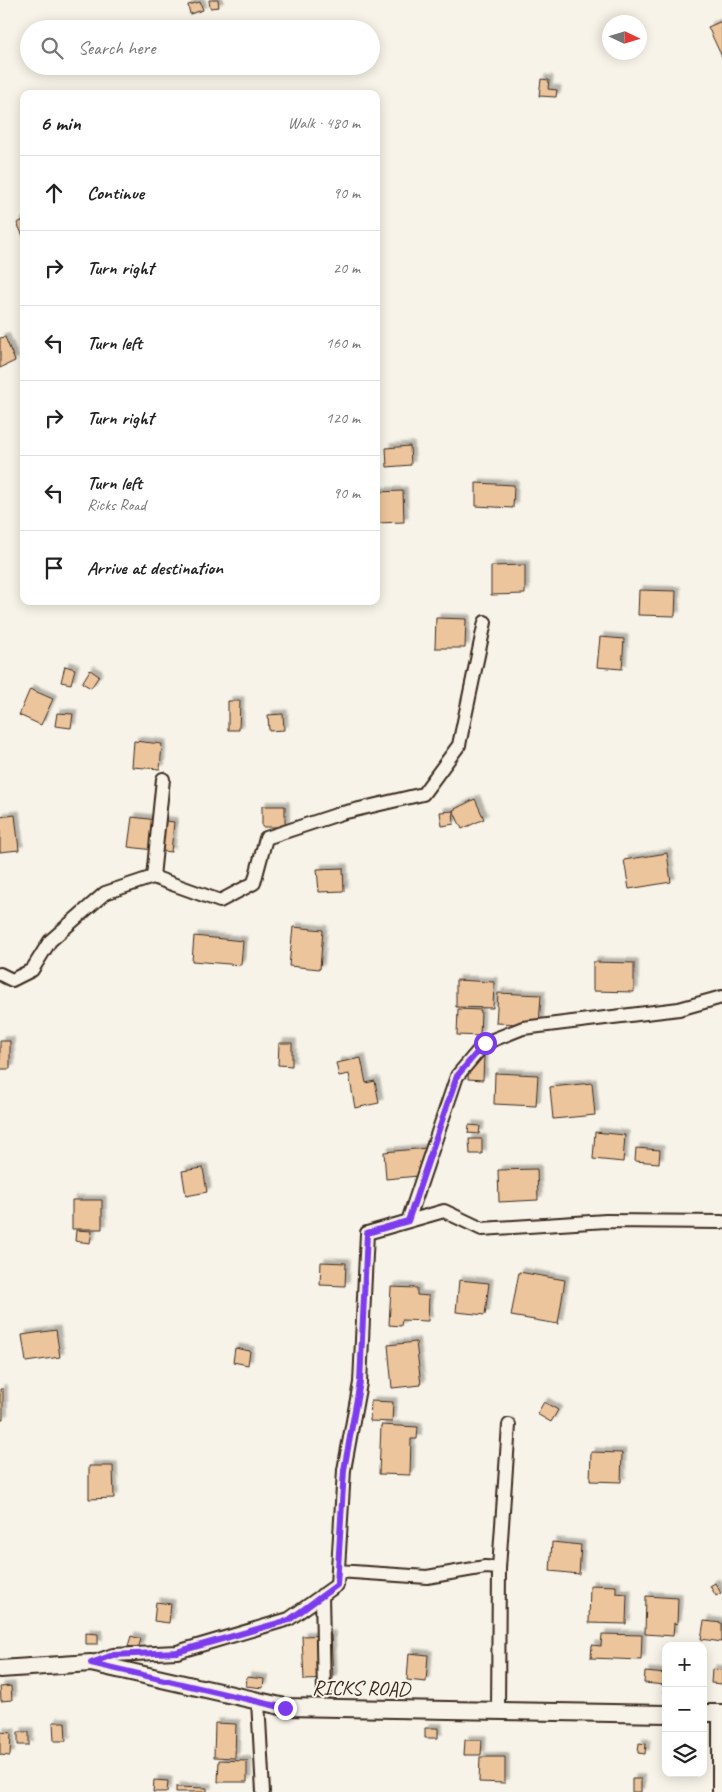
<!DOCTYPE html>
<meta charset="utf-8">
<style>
:root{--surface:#fff;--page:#f6f6f6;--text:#222;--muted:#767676;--line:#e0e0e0}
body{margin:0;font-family:Caveat,sans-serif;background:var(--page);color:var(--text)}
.controls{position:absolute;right:15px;bottom:15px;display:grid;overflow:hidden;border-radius:10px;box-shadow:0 2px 12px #0003}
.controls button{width:45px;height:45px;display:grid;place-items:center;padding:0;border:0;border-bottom:1px solid var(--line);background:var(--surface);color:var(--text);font:25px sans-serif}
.compass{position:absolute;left:602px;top:15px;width:45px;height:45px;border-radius:50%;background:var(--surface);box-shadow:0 2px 12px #0003;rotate:94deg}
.stop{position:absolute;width:15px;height:15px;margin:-11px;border:4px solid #7c3aed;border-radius:50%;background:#fff}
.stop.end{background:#7c3aed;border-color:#fff;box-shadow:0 1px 5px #0008}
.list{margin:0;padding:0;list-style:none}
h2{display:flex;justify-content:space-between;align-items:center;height:65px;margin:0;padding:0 20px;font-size:21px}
h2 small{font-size:16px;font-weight:400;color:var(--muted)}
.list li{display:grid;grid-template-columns:32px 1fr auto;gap:15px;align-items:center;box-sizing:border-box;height:75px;padding:0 20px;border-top:1px solid var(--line)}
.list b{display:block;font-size:19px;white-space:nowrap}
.list p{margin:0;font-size:16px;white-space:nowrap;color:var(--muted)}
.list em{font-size:16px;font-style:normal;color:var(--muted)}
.icon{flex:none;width:28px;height:28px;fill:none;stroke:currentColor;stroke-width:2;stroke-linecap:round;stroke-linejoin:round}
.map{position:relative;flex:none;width:722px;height:1792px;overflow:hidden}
.search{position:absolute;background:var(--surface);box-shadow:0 2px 12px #0003;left:20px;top:20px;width:360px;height:55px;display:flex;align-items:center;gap:12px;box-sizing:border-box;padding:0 18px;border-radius:28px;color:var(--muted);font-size:19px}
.panel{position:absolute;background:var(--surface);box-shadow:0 2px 12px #0003;left:20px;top:90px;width:360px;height:515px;border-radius:10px}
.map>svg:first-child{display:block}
.building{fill:#ecc59c;stroke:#3b2a1e;filter:url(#shadow)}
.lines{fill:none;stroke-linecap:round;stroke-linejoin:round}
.minor-casing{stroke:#3b2a1e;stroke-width:16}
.tertiary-casing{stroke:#3b2a1e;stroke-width:20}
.minor{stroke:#f7f3e8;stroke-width:12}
.tertiary{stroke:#f7f3e8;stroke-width:16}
.route{stroke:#7c3aed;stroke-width:6}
.labels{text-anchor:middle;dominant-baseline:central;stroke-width:4;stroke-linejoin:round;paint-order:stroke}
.street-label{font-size:21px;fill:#3b2a1e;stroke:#f7f3e8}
</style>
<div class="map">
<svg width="722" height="1792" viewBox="0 0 722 1792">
<defs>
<filter id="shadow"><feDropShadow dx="4" dy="-4" stdDeviation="1" flood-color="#0004"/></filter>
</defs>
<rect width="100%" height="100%" fill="#f7f3e8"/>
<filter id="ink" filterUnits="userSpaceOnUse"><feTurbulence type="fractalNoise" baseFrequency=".02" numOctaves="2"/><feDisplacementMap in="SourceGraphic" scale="10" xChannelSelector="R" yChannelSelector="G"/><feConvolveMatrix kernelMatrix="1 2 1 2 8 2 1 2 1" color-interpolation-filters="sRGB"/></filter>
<g filter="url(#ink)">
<path class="building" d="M209,0H218L219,7L210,8Z
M200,2L203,10L190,14L188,5Z
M722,21V57L708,27Z
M541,79L549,80L548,89L557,90L556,97L539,96Z
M24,220V238L17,223Z
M5,337L15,361L0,368V338Z
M410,446L411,465L387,467L386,448Z
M476,483L514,485L513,508L476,506Z
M403,491L404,522L376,523V492Z
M525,565V594L491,595V566Z
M639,590L676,591L675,616L638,615Z
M436,618L466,619L465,648H435Z
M600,637L624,639L622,669L597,667Z
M65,666L75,669L71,684L61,682Z
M90,670L99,676L91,688L82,683Z
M30,689L53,699L41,725L19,715Z
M228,701H240L239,730H228Z
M57,713L73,714L71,728L55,726Z
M283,714L284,730L269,731L268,715Z
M134,741L162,744L160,769L132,767Z
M475,799L484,819L462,829L453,810Z
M262,806H285V827H262Z
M453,811L454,824L442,826L440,812Z
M15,815L19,850L0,852V817Z
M132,817L174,822L171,852L128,847Z
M667,853L671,882L629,889L624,860Z
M343,868L344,891L319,892L317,869Z
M293,927L323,930L320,969L289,966Z
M194,936L243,941L241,965L192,961Z
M593,962L634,963V992L593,991Z
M456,980L494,982L493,1008L456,1007Z
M498,993L541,995L539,1025L496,1023Z
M458,1009L481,1010L480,1036L457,1035Z
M0,1041H10V1069H0Z
M279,1043H292V1066L278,1065Z
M469,1054L484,1055L483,1080L468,1079Z
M361,1058L366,1083L375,1081L379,1103L355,1108L349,1074L339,1076L336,1063Z
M495,1073L538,1075L536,1106L494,1104Z
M592,1083L595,1115L553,1119L550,1087Z
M469,1125L480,1126L479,1134L468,1133Z
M595,1132L625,1135L623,1162L593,1159Z
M469,1139H482V1154H470Z
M427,1148L429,1175L386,1179L384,1152Z
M636,1148L660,1150L659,1163L635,1161Z
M203,1168L207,1192L186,1196L182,1171Z
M537,1169L538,1200L499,1202L498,1170Z
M72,1200H102V1229H72Z
M76,1230L92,1231L90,1243L75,1241Z
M321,1262L346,1263L345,1286L320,1285Z
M519,1272L565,1280L558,1324L511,1316Z
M459,1280L489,1283L485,1315L456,1312Z
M391,1287L417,1288V1295L429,1296L428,1321L402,1320L401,1326L389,1325Z
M56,1330L60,1357L26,1362L22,1335Z
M416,1342L421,1385L392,1388L388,1345Z
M235,1348L250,1351L248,1365L233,1362Z
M0,1389H3V1419H0Z
M371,1401L393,1402L392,1422L370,1421Z
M544,1402L558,1410L551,1422L537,1414Z
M381,1425L418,1427L417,1439H411L410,1475L379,1474Z
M591,1452L622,1453L621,1482L590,1481Z
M89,1466H113L114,1498L89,1499Z
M552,1542L581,1545L579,1574L550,1571Z
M715,1583L721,1593L716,1596L710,1586Z
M590,1585L616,1586V1593L627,1594L626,1624L589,1623Z
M646,1596L678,1598L677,1624L674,1623L673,1636L645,1634Z
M156,1602L171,1604L169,1623L154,1621Z
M704,1621L722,1623V1642L701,1639Z
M86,1633L98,1634V1644H86Z
M602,1634L642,1635L641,1660L591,1658L592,1645L601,1646Z
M331,1635L333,1679L304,1680L302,1636Z
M131,1636L141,1639L138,1649L128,1646Z
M409,1653L428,1655L426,1682L407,1680Z
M712,1669L722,1670V1684L711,1683Z
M645,1672L666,1674V1693H664L665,1685L644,1683Z
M247,1677L264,1679L263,1688L246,1686Z
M11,1686L12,1700L1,1701L0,1687Z
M53,1722H65L66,1741H54Z
M215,1723L236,1724L235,1758L214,1757Z
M425,1728H438V1738H425Z
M0,1732L11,1733L10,1756L0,1755Z
M18,1732H29V1745H18Z
M465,1740H482L481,1755H464Z
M639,1743L646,1744L645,1754L638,1753Z
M480,1757H505V1783L479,1782Z
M219,1760L247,1761V1782H218Z
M632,1779H641V1792H632Z
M154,1780L168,1781L167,1792H153Z
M176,1787L207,1788V1792H176Z"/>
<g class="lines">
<defs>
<path id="minor" d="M153,877L163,779
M0,974L12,980L32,970L50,941L105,893L153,877L220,901L254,883L266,838L342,813L423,794L459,745L485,622
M408,1221L457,1076L485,1043L523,1028L679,1009L722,997
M338,1571L427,1577L485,1567L499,1568
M322,1595L324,1693
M91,1663L113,1655L177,1652L289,1619L337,1585L344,1470L360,1383L367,1233L444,1211L482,1229L606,1221L722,1222
M258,1701L263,1792
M498,1711L499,1568L509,1425
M719,1792V1713"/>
<path id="tertiary" d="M0,1669L91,1663L285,1707L666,1714
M703,1713H722"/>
</defs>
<use href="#minor" class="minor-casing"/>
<use href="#tertiary" class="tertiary-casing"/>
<use href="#minor" class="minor"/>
<use href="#tertiary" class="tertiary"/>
</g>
</g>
<g class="lines" filter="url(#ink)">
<path class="route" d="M285,1708L91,1663L113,1655L177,1652L289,1620L337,1585L344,1470L360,1382L367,1233L408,1221L457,1076L485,1043"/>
</g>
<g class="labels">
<g class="street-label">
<text transform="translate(361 1688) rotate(1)">RICKS ROAD</text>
</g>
</g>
</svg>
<div class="controls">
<button>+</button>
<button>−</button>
<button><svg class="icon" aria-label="layers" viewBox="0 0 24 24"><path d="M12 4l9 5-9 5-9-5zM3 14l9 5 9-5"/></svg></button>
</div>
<svg class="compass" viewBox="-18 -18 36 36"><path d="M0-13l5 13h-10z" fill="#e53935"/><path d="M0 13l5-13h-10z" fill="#767676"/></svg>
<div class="stop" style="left:485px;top:1043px"></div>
<div class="stop end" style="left:285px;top:1708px"></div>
<div class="search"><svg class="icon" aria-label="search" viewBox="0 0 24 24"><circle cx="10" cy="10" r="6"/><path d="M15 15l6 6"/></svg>Search here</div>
<section class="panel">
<h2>6 min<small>Walk · 480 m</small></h2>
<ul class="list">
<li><svg class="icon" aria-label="ahead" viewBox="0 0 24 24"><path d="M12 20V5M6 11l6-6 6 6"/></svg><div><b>Continue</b></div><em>90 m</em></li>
<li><svg class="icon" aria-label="right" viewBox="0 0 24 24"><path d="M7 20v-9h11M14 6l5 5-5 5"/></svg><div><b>Turn right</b></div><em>20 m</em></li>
<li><svg class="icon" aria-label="left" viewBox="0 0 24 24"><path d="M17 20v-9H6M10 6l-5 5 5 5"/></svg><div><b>Turn left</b></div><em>160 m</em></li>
<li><svg class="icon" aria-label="right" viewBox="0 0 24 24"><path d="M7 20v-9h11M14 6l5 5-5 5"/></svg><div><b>Turn right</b></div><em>120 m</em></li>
<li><svg class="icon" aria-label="left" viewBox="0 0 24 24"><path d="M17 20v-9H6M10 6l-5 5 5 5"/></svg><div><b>Turn left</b><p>Ricks Road</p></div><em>90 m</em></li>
<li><svg class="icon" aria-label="arrive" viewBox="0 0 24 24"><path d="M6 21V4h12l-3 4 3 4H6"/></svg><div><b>Arrive at destination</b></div></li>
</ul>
</section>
</div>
